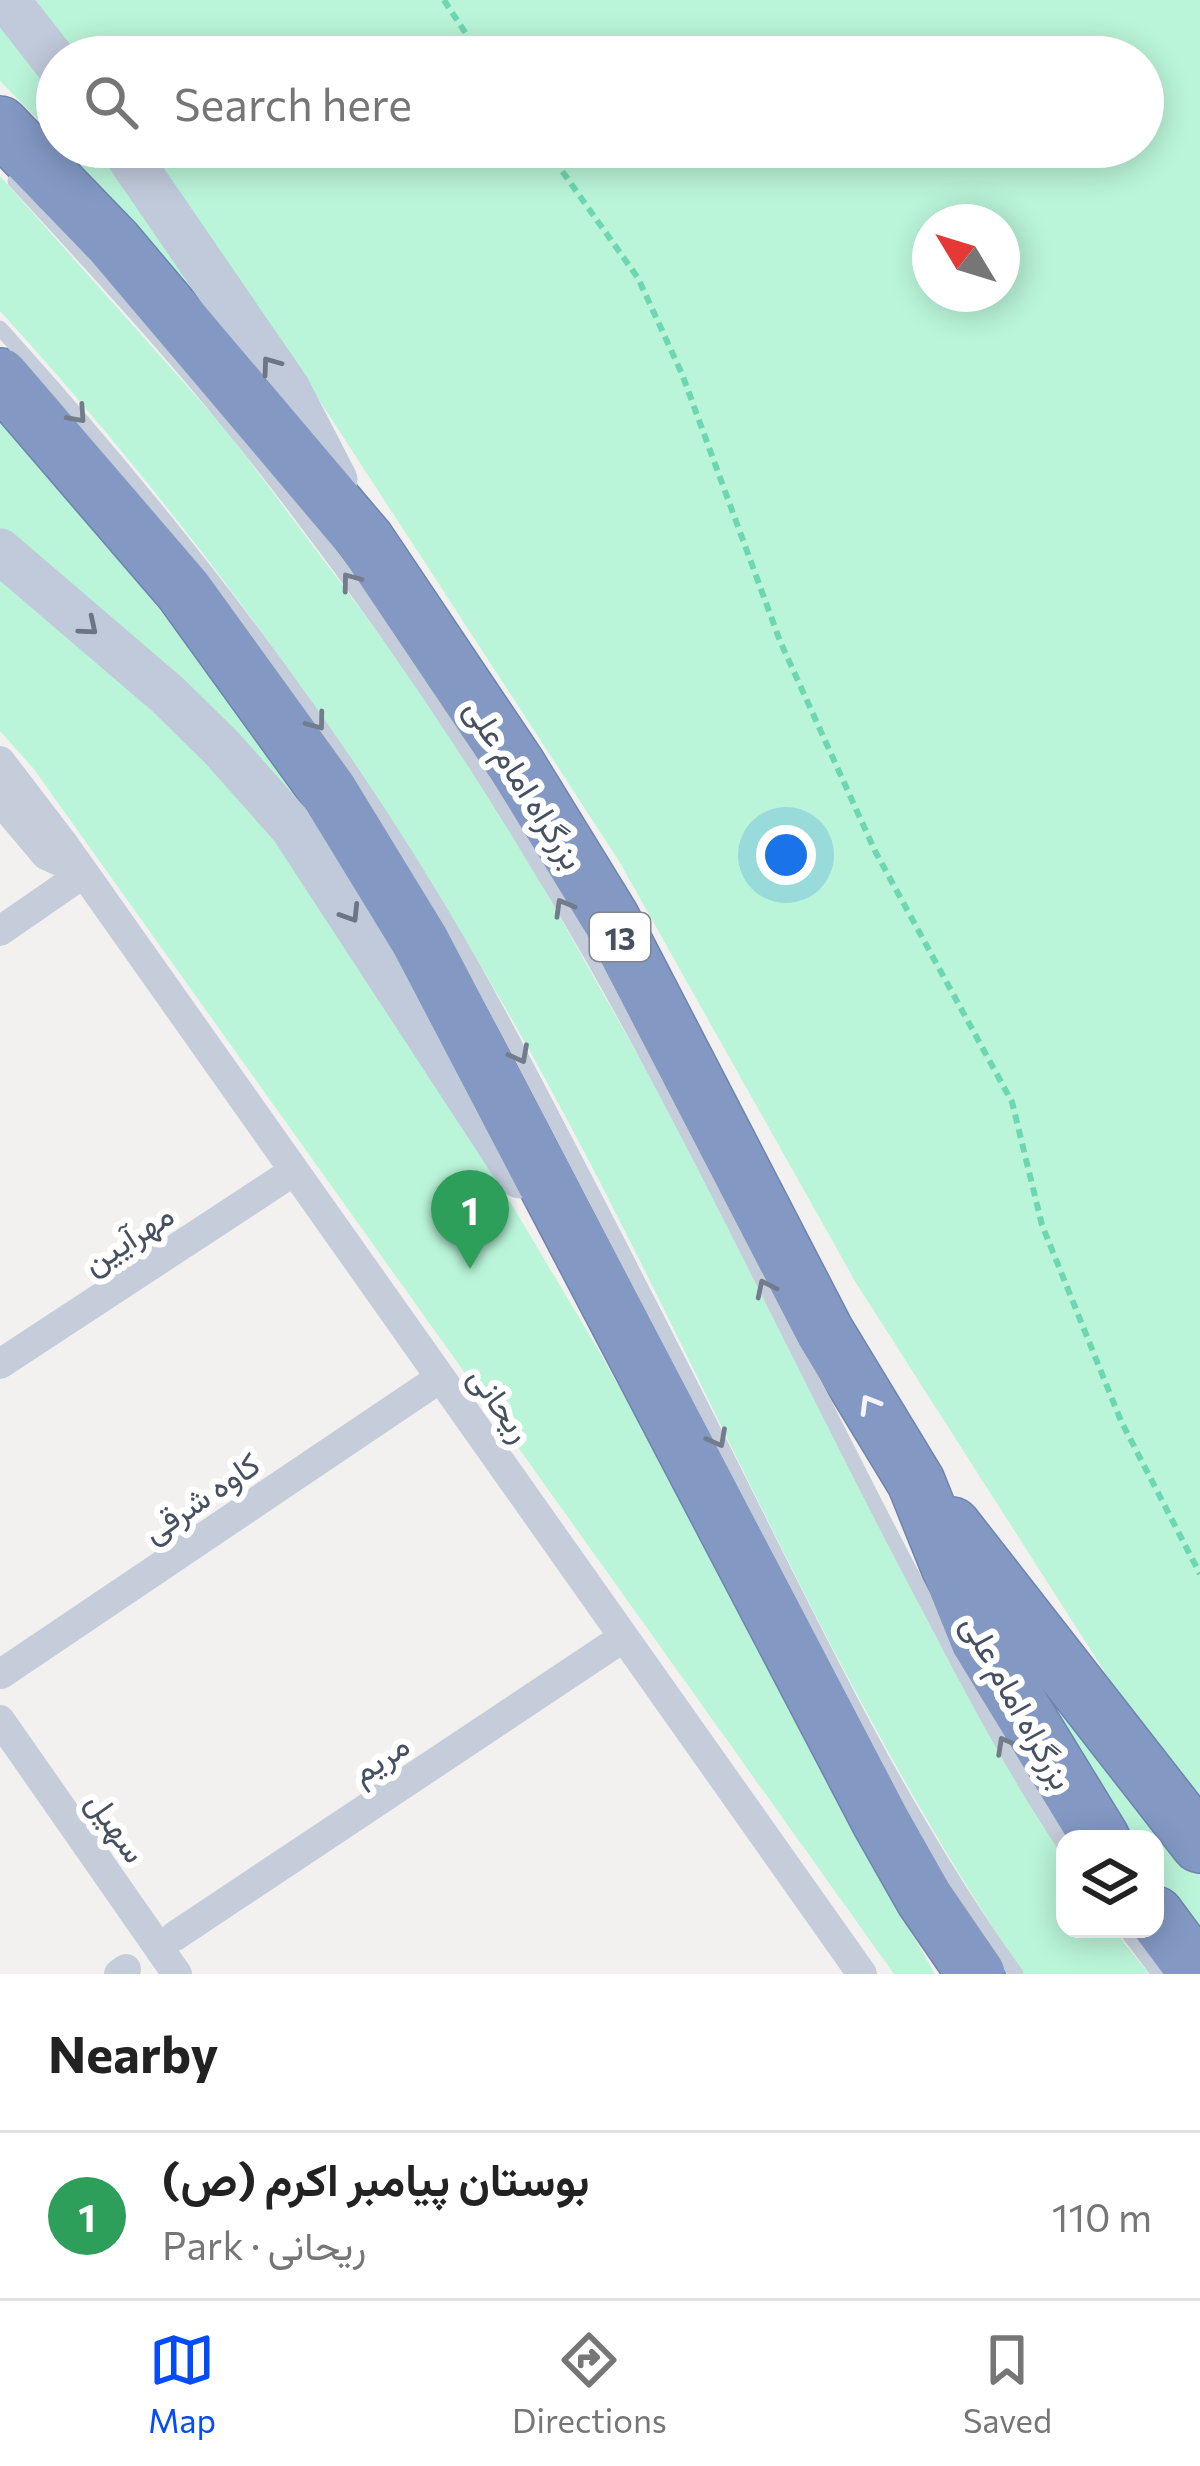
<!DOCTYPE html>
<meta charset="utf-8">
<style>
:root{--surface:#fff;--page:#f2f2f2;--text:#222;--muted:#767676;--line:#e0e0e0;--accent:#044cf9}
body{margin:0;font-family:Commissioner,Vazirmatn,sans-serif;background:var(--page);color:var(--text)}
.controls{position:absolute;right:36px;bottom:36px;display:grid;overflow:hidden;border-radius:24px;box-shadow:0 6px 30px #0003}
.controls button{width:108px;height:108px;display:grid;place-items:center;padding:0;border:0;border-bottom:3px solid var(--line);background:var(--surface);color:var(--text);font:60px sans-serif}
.compass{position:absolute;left:912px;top:204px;width:108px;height:108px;border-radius:50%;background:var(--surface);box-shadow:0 6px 30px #0003;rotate:308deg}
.you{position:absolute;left:786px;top:855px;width:42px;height:42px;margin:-30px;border:9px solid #fff;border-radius:50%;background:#1a73e8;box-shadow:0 0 0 18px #1a73e833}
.badge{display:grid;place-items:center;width:78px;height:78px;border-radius:50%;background:var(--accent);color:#fff;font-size:39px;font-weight:700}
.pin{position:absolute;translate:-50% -99px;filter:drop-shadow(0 3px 6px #0008)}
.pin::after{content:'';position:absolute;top:63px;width:42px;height:36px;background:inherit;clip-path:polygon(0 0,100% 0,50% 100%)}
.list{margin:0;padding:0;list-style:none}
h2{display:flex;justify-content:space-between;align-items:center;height:156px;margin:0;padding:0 48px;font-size:51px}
h2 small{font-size:39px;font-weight:400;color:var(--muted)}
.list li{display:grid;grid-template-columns:78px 1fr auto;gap:36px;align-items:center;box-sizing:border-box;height:168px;padding:0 48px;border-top:3px solid var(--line)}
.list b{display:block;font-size:45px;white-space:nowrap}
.list p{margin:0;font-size:39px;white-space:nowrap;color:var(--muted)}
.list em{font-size:39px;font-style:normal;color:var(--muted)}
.icon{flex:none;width:66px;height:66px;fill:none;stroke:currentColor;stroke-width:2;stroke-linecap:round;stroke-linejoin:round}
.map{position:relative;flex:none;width:1200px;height:1974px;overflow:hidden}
.search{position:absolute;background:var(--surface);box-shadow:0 6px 30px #0003;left:36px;right:36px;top:36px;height:132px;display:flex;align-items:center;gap:30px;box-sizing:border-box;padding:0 42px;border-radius:66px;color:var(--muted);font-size:45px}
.sheet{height:324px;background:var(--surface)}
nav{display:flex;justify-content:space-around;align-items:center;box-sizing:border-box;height:168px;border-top:3px solid var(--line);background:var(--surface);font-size:33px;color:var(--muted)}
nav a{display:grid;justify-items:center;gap:6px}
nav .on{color:var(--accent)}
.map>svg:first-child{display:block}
.green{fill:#baf5d9;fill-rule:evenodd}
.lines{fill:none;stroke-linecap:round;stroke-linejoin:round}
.highway-casing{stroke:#6e84b0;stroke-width:60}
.path{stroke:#6ed7b2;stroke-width:6;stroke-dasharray:9 6;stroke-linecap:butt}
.lane{stroke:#c5cdda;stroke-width:15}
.street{stroke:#c5cdda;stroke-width:30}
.secondary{stroke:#c1cadb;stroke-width:45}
.highway{stroke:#8399c4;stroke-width:57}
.oneway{stroke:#6b7585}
.oneway2{stroke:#727c8b}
.oneway3{stroke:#f3f5f9}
.labels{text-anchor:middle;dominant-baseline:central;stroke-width:12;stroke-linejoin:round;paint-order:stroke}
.shield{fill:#fff;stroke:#7e8490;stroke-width:3}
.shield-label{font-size:30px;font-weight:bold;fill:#465060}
.street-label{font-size:33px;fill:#465060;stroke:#fff}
</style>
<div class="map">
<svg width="1200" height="1974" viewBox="0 0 1200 1974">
<rect width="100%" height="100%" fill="#f3f1f0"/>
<path class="green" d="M36,0H1200V1805L1156,1752L856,1283L619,861L297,366L141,147H1143V57H76ZM930,222H1002V294H930Z
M0,20L57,90V139L0,81Z
M64,147H100L280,400Z
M0,176L227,431L415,682L491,795L670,1112L936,1637L1065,1859V1929H1113L1149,1974H1024C826,1683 698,1352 527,1046C378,781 204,535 0,311Z
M0,418C66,491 127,567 187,645C245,721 301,797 346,881L0,530Z
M0,573L252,800L394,1007L596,1346L729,1581L828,1785L935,1974H894L33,768L0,731Z
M956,1544L1200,1866V1936L1155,1871V1839H1135L1052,1710Z"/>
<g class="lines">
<defs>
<path id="highway" d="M0,125L113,242L366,541L517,766L611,919L825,1332L916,1482L980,1641L1101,1839
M0,377L183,590L329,792L420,941L881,1822L924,1898L976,1974
M952,1526L1200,1844
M1155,1915L1199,1974"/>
</defs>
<use href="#highway" class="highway-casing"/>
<path class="path" d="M444,0L481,57
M545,147L638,278L682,374L780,641L875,851L1012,1102L1042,1225L1121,1421L1200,1574"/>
<path class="lane" d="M15,181C104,278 195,376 275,481C393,633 499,792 594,960C707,1159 803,1367 909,1569C958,1662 1006,1758 1065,1846
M0,328C200,549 383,790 521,1056C595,1197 668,1339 739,1481C823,1649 906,1821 1016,1974
M1125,1929L1159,1974"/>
<path class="street" d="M0,761L62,842L862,1974
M0,800L46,855L74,868
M0,931L84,873
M0,1364L294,1171
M1,1674L440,1378
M0,1720L177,1974
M175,1936L624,1637
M119,1974L126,1969"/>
<path class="secondary" d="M7,0L57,64
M122,147L288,389L335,480
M0,551L168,695L222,748L292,827L520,1176"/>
<use href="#highway" class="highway"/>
</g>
<defs><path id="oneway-chevron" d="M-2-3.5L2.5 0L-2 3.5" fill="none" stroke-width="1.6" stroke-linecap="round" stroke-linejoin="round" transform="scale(3)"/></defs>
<g class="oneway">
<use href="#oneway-chevron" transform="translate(270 365) rotate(-126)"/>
<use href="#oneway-chevron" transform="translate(89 627) rotate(40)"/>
<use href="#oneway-chevron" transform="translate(351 914) rotate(58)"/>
</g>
<g class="oneway2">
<use href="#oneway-chevron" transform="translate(78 415) rotate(48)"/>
<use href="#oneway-chevron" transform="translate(350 581) rotate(-127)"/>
<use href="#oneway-chevron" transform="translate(317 722) rotate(53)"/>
<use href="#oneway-chevron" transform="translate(563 907) rotate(-120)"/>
<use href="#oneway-chevron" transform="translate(520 1055) rotate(62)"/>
<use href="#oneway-chevron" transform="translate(765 1288) rotate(-116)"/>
<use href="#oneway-chevron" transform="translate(718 1439) rotate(62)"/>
<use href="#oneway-chevron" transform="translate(1005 1745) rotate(-119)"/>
</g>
<use class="oneway3" href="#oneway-chevron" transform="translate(869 1404) rotate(-121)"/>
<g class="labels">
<rect class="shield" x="590" y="913" width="60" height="48" rx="9"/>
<g class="shield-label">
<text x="620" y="937">13</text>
</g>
<g class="street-label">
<text transform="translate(526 783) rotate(58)">بزرگراه امام علی</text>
<text transform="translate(127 1237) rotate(-33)">مهرآیین</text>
<text transform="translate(502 1403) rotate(55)">ریحانی</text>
<text transform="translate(200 1496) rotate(-34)">کاوه شرقی</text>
<text transform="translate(1019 1701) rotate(61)">بزرگراه امام علی</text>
<text transform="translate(379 1757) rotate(-34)">مریم</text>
<text transform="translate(118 1826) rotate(55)">سهیل</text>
</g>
</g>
</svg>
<div class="controls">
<button><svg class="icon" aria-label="layers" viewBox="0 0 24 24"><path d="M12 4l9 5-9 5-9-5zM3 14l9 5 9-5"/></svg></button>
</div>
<svg class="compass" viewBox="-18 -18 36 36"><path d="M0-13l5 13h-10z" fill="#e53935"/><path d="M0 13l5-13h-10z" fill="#767676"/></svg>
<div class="you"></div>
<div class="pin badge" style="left:470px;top:1269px;background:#2e9e5b">1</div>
<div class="search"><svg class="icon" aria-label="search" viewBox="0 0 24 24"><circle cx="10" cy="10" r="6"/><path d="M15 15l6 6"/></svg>Search here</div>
</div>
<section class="sheet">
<h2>Nearby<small></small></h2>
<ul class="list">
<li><span class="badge" style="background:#2e9e5b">1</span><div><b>بوستان پیامبر اکرم (ص)</b><p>Park · ریحانی</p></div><em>110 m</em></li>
</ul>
</section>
<nav>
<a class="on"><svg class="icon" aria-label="map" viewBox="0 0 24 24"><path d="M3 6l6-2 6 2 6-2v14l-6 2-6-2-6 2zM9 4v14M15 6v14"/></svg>Map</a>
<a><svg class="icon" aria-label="directions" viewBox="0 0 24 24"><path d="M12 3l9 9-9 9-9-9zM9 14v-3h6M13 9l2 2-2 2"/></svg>Directions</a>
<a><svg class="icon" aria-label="saved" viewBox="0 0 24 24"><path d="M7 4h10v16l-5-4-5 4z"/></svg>Saved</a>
</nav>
